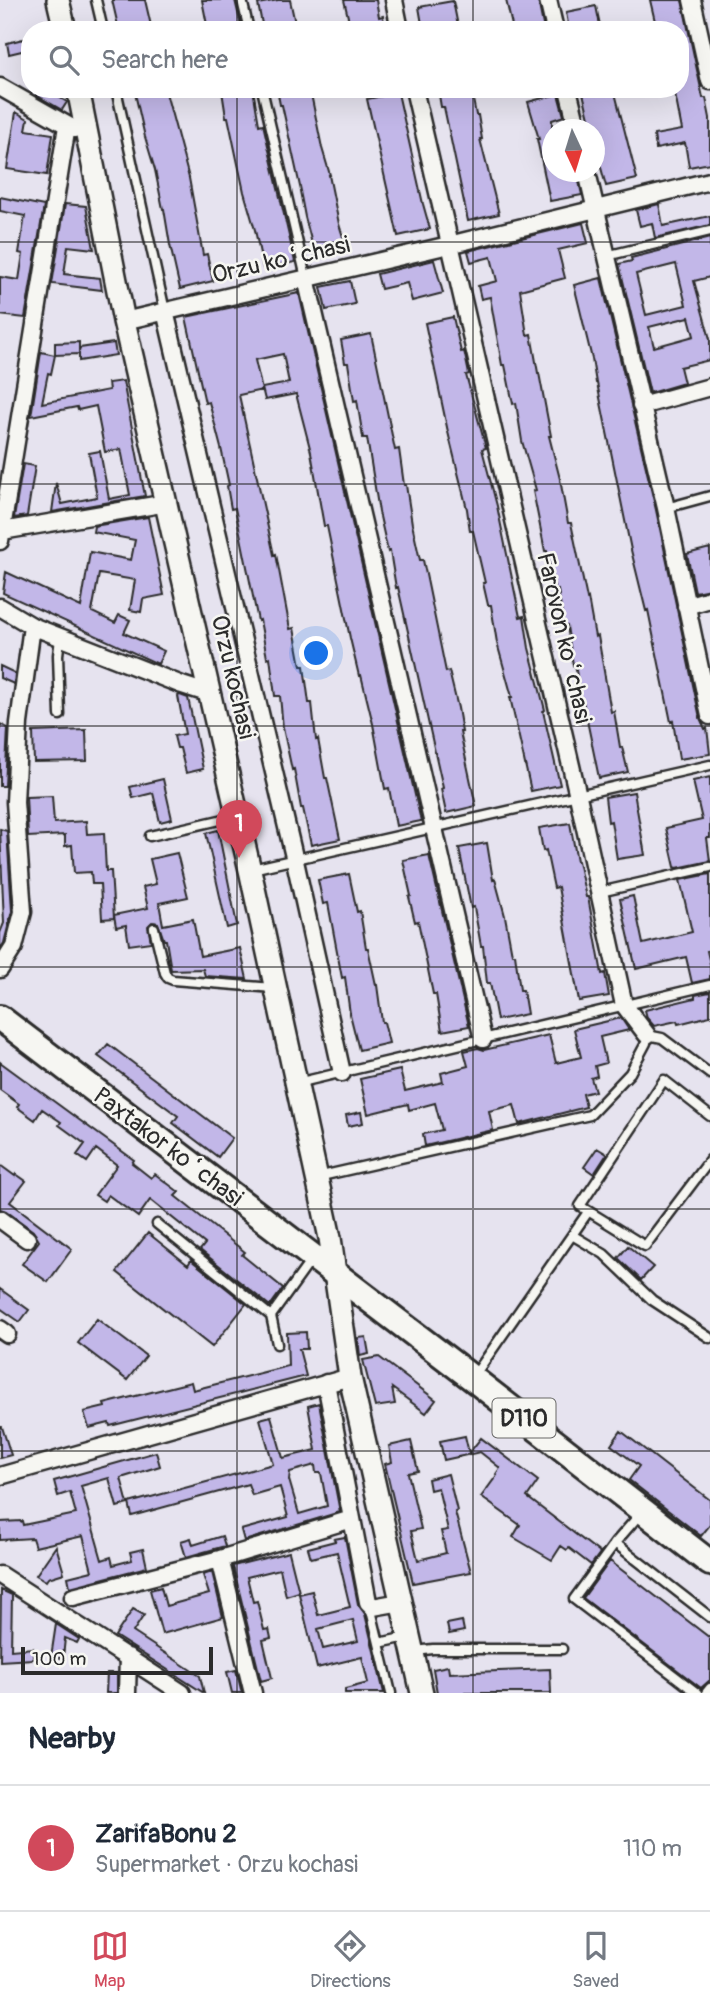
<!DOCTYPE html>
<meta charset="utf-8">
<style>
:root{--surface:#fff;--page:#f6f6f7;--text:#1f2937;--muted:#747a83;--line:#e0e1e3;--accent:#d1495b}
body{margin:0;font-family:Pangolin,sans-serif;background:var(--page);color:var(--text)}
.compass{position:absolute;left:542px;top:119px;width:63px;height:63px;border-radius:50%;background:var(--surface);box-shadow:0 7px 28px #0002;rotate:176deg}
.scale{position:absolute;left:21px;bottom:18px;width:192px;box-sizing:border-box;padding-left:7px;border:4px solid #2b2b2b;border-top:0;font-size:19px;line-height:24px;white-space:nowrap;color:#2b2b2b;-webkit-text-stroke:5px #f6f6f2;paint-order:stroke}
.you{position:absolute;left:317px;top:654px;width:24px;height:24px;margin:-18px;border:5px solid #fff;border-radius:50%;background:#1a73e8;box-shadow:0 0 0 10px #1a73e833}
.badge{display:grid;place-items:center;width:46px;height:46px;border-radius:50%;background:var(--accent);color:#fff;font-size:23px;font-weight:700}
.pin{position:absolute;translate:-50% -58px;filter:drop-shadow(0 2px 4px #0008)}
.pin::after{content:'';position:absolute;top:37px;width:24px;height:21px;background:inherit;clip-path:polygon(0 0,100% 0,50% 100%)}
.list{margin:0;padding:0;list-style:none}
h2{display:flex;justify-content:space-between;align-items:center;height:91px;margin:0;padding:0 28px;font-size:30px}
h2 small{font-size:23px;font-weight:400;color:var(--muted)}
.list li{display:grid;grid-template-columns:46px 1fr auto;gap:21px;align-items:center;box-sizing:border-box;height:126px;padding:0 28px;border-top:2px solid var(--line)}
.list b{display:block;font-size:26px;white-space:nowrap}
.list p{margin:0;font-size:23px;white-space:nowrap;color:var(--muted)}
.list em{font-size:23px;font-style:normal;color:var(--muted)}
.icon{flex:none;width:38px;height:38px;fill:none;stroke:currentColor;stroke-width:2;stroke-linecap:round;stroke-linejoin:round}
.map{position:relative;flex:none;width:710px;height:1693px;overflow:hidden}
.search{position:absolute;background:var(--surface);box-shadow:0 7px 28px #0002;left:21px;right:21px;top:21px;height:77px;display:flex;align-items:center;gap:18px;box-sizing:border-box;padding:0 24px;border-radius:28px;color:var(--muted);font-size:26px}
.sheet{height:217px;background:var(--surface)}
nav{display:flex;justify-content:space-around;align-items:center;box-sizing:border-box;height:98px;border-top:2px solid var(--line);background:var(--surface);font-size:19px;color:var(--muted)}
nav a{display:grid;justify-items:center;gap:4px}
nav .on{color:var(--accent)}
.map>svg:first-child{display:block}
.building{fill:#c2b7e8;stroke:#2b2b2b;stroke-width:2;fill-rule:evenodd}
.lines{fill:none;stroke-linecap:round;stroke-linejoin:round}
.lane-casing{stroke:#2b2b2b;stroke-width:13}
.street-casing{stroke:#2b2b2b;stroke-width:21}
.secondary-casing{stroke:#2b2b2b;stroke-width:26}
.primary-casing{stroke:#2b2b2b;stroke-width:30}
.lane{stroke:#f6f6f2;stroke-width:8}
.street{stroke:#f6f6f2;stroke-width:16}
.secondary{stroke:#f6f6f2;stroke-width:21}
.primary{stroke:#f6f6f2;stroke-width:24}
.grid{fill:none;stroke:#2b2b2b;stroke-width:2;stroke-opacity:0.55}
.labels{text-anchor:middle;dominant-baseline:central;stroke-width:5;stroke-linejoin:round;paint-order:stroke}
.shield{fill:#f6f6f2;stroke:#686867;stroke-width:2}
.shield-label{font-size:23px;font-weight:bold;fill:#2b2b2b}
.street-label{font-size:24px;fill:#2b2b2b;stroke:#f6f6f2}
</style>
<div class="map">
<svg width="710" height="1693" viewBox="0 0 710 1693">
<rect width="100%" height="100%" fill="#e6e3ef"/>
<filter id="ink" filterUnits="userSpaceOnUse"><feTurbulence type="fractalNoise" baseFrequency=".0143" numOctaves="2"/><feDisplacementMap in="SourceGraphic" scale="14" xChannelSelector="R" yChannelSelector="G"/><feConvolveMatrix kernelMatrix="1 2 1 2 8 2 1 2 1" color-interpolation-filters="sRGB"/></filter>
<g filter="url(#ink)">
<path class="building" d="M112,0H145L152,30H119Z
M202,0H235L242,30H208Z
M278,0H290L295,23L263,29L258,4Z
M344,0H376L379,17L383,16L385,30H351Z
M506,0H538L544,30H513Z
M650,0H682L703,98H706L710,118V163L689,167L685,143L656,149L654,135L682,130L674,89H680V30H657Z
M453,1L458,26L439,30H423L419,7Z
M596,6L601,30H569L566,12Z
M23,39L26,50L9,54L7,43Z
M39,89H45L67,102L62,110L36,95Z
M134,89H165L189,178L203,255L207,254L213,281L180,289L170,245L164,209H163L155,170L145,137Z
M234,89H253L259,125L263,124L295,262L263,268L255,230L244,192L228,117H226L222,91Z
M277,89H310L322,148L330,175H329L339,224L347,250L316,259L305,217L300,191H301L282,105H280Z
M438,89H471L476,115H478L482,139H480L499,214L468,221L444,107H441Z
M582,89H614L637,179L606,186L594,142V130H592Z
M398,93L423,204L430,229L398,236L367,99Z
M558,94L564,116L552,120V172H577L582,195L550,201L537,139H539L528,102Z
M16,112L28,119L26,130L53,134L47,175L7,169Z
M0,197L44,206L25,318L0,315V277L19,280L23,254L19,253L25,216L0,211Z
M65,204L86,206L94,249L68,246L64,274L100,278L102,290L52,284Z
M659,204L663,226L710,216V225L655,238L652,223L640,226L636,210Z
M583,223L588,243L558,250L565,278L520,290L527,335L531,334L538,373H539L551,436H549L560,479L568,523H571L587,599L588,598L595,637L598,636L611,712L614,711L620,747H622L628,772L599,778L583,701H581L575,664L573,665L567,626L564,627L558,590L555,591L547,551H545L533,491L536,490L522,441L516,403L513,404L505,365H502L490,297L481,299L478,286L497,281L491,257L471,262L468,251Z
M710,238V277L694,281L710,339V360L680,367L684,383L650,393L619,264L632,261L631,258ZM676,264L686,305L646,315L636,274ZM689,317L694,336L654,347L649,327Z
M434,260L443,293L412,301L407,283L381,289L377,274Z
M601,278L656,510L700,718L705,729L707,728L710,754L679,759L673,721L671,722L648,610L646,611L631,550L597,383H596L592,359L574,285Z
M350,281L355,304L326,310L321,287Z
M299,293L421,821L396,826L389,788L385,789L373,724L361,675L359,676L350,638L327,526H324L311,452L296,394L265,400L262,388L289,383L283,354L255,360L262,390L239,395L274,555L276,554L290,629L294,628L301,666H304L309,703H312L316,740L318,739L325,778H327L340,839L311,845L303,808H301L294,769L292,770L283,728L280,696H275L270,657L267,658L260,620L258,621L235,508L231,509L227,486L229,485L221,448L209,402L205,403L186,317Z
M453,317L461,352L464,351L465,355L469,374L466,375L486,448L482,449L497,506L520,617L524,616L529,648L545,710L543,711L560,785L531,791L510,697H512L497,643L491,605H488L483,583H485L473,531H470L467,509L448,432L425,323Z
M371,334L395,450L399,449L404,485H406L412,524L420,560H423L446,672L449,671L458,708L462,732H460L476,806L446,813L441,789L443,788L398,587L396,588L390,551L388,552L379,512L367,438H363L357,400L354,401L348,363H345L341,340Z
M79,342V352L80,348L114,343L116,355L79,361V354L55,355V343Z
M41,352L55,355L51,374L48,373L42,403L109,390L108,383L123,381L145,496L52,512L56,483L62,504L97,497L89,453L100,451L109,499L130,495L121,449L105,452L96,406L78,410L77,407L31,416Z
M23,464L35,466L27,516L14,518Z
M148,517L164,595L143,599L141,612L130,610L135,580L99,574L92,612L115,623L119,615L130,620L124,633L164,651L158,664L3,593L6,572L81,607L90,552L131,560L135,540L93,532L94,526Z
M710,548V589L695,592L687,554Z
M0,666L15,673L14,684L0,678Z
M180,695L188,698L203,769L186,773L180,748H177L174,736L185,734L178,696Z
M0,724L8,728L5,786H0Z
M86,730L87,761L34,762L33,732Z
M710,777V838H707L710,861L677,868L675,867L666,828L702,820L693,781Z
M163,779L172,819L160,822L153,793L133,798L130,787Z
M634,792L645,855L617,859L611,821L608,822L605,797Z
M52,796L54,823L86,821L87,834L104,833L106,871H111L114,918L102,919L100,884H92L91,872L74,873L72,845L65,846V835L28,837L26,797Z
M570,823L577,861H578L586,897H588L602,974L605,973L609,996L579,1001L558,887L554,888L546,850L543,851L539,828Z
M0,829L7,831L12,911L4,943L0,949V933L4,923Z
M218,830L237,925L227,928L206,833Z
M487,843L493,880L495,879L505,916L512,954H515L520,990H523L527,1014L497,1020L490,983H487L483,946H481L474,907L471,908L459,848Z
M177,853L188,897L159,903L163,925L193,919L200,956L240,948L247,979L205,976L203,969L171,970L166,940H164L158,923L152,922L148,926L151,942L129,945L126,925L116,927L114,915L148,908L143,887L156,884L150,859Z
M429,855L469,1026L442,1031L436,994H433L418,921L415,922L409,897L411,896L403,860Z
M349,874L357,912L360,911L366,948H368L376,985H377L382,1022H384L389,1043L359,1050L350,1014L345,977L342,978L328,903L323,904L318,880Z
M710,874V950L707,951L710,964V979L692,983L686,957L636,969L620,899L633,896L643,944L692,932L680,880Z
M710,992V1016L678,1024L677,1021L654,1026L647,1018L645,1010L695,998V995Z
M621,1018L629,1030L600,1037L606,1063L595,1066L597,1076L591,1078L595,1091L583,1094L586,1107L519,1124L514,1105L489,1111L493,1130L425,1146L423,1134L442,1130L435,1103L409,1110L408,1104L368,1114L360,1079L400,1070L405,1091L443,1082L441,1073L468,1066L464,1051L478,1048L484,1050L549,1035L556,1063L581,1057L574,1029Z
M108,1044L232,1138L218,1157L173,1123L178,1116L98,1056Z
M0,1062L134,1160L132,1163L151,1178L155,1174L179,1192L175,1196L245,1252L242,1255L283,1288L270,1306L200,1250L205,1244L150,1200L138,1217L108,1195L104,1201L95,1195L117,1165L96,1149L87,1162L77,1155L85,1144L59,1125L61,1122L42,1109L35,1120L17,1107L19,1104L0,1090Z
M361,1112L363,1123L348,1126L346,1115Z
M597,1148L607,1154L594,1174L584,1167Z
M0,1165L15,1176L16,1174L26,1181L10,1202L72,1249L48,1282L22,1264L39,1241L33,1231L6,1211L0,1209Z
M148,1233L188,1265L191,1260L246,1304L212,1347L117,1272Z
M628,1246L653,1267L641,1280L618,1258Z
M0,1289L29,1310L20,1322L0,1308Z
M97,1319L146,1356L127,1380L78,1343Z
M306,1332L307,1349H299L306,1376L110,1426L109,1423L89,1428L84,1412L105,1407L104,1404L191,1382L193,1390L288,1366L287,1333Z
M366,1337L369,1354L360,1356L358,1338Z
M379,1357L436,1400L426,1413L392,1388L395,1404L375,1407L363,1360Z
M319,1403L340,1512L244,1541L241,1530L288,1517L280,1487L252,1495L248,1484L132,1516L129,1503L273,1464L260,1419L271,1416L283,1458L316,1450L308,1406ZM315,1465L316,1473H321L327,1506L299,1514L289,1480L290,1472Z
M0,1427H2L11,1455L0,1458Z
M621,1431L710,1500V1525L701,1536L629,1480L639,1466L611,1445Z
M465,1436L469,1453L481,1438L538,1481L527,1497L600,1553L591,1565L569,1548L567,1550L561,1546L552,1560L513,1537L520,1525L481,1497L497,1475L496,1474L500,1468L480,1452L444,1460L440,1441Z
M411,1441L418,1471L408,1473L421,1529L411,1531L418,1560L446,1553L441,1531L448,1530L438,1488L430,1490L428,1479L448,1474L457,1511L455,1512L471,1572L413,1583L385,1464L392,1462L389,1446Z
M156,1452L160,1466L121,1478L128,1504L117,1507L109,1478L81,1486L102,1560L111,1557L113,1565L132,1560L130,1552L143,1549L147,1567L70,1587L68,1577L92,1571L83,1536L35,1547L32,1538L0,1540V1522L22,1521L23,1525L76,1514L70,1492L58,1496L54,1481Z
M222,1536L225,1546L186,1557L181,1541L191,1538L193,1545Z
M345,1537L358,1604L365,1614L384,1693H345V1689L368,1683L362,1657L317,1668L299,1594L312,1591L318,1615L350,1607L337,1552L311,1558L308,1548L335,1541L334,1539ZM353,1620L358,1641L323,1649L318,1629Z
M56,1546L64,1573L48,1578L46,1581L36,1575Z
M289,1552L299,1592L286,1596L280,1569L247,1577L253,1602L257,1601L264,1630L269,1629L271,1638L263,1640L272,1678L261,1681L233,1566Z
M610,1561L710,1638V1680L701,1688L583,1598Z
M212,1572L223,1617L162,1634L150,1590L161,1587L166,1606L209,1594L203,1575Z
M1,1590L12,1595L11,1650L33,1648V1659L0,1661Z
M133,1609L144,1615L133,1632L200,1676L204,1693L115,1636Z
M462,1621L464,1631L449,1634L447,1624Z
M56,1624L79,1639L77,1643L65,1638L63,1658L51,1657Z
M448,1666L449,1673L550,1669L551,1693H437L433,1669Z
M236,1670L242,1693H232L227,1672Z
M107,1673H117V1693H106Z"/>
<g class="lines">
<defs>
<path id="lane" d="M96,0L103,30
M242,0L249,30
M116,89L165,311
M262,89L306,278
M606,256L710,231
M666,508L710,496
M60,638L58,655L60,715
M150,836L237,816
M252,869L710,765
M600,892L710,867
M154,928L165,973L168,978L173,980L273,988
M297,1083L710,985
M710,1116L664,1080L580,1206L645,1246L710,1160
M317,1177L590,1115L630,1073L646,1043L647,1035L662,1038L710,1074
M157,1224L271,1316L312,1259
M572,1235L604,1254L652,1300L710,1338
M271,1316L277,1344
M474,1376L588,1212
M641,1513L615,1543L574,1599L697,1693
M615,1543L710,1617
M370,1606L391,1693
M379,1643L407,1637
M415,1651L433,1649H562
M706,1693L710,1688"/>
<path id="street" d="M394,0L400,30
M548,0L555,30
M692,0L710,81
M0,87L74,129
M414,89L578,796L624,1005L647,1035
M568,89L578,130
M587,172L666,508L710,716
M306,278L483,1039
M165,311L295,861L342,1073
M124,321L449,245L710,181
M641,406L710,387
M2,531L167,503
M0,541L67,126
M686,606L710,599
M0,607L32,626L182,685L210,694
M0,969L14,947L23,912L15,802L19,723L32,626
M0,1219L27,1239
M0,1329L7,1334
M326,1383L368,1602L373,1607L401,1602
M0,1476L350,1377
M220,1559L253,1693
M0,1575L182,1693
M73,1597L220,1559L352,1519
M127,1693L128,1657"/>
<path id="secondary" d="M58,0L65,30
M78,89L124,321L250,870L330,1238L350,1377L422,1693"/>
<path id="primary" d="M0,1018L472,1378L710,1563"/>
</defs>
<use href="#lane" class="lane-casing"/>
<use href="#street" class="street-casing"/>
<use href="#secondary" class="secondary-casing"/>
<use href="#primary" class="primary-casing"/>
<use href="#lane" class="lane"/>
<use href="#street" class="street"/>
<use href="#secondary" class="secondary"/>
<use href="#primary" class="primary"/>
</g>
</g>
<path class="grid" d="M237,0V30M473,0V30M237,89V1693M473,89V1693M0,242H710M0,484H710M0,726H710M0,967H710M0,1209H710M0,1451H710"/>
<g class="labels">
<rect class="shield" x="492.5" y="1398.5" width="63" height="39" rx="5"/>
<g class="shield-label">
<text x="524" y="1418">D110</text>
</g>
<g class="street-label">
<text transform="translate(281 260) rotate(-13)">Orzu koʻchasi</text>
<text transform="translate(564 638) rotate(77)">Farovon koʻchasi</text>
<text transform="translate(233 677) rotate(77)">Orzu kochasi</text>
<text transform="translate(168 1147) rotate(37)">Paxtakor koʻchasi</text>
</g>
</g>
</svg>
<svg class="compass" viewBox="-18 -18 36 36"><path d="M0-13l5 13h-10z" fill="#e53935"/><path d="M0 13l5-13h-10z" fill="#747a83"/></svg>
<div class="scale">100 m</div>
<div class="you"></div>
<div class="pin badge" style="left:239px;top:858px">1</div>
<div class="search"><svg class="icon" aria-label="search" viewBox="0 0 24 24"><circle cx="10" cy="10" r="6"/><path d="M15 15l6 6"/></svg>Search here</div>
</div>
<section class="sheet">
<h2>Nearby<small></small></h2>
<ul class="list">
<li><span class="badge">1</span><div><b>ZarifaBonu 2</b><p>Supermarket · Orzu kochasi</p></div><em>110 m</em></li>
</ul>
</section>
<nav>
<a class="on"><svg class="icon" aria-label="map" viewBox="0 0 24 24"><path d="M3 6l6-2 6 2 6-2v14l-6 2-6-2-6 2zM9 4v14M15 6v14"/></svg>Map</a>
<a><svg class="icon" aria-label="directions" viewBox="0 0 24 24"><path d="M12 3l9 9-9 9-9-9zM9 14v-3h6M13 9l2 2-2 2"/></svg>Directions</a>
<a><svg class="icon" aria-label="saved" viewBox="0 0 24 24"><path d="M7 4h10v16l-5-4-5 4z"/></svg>Saved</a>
</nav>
